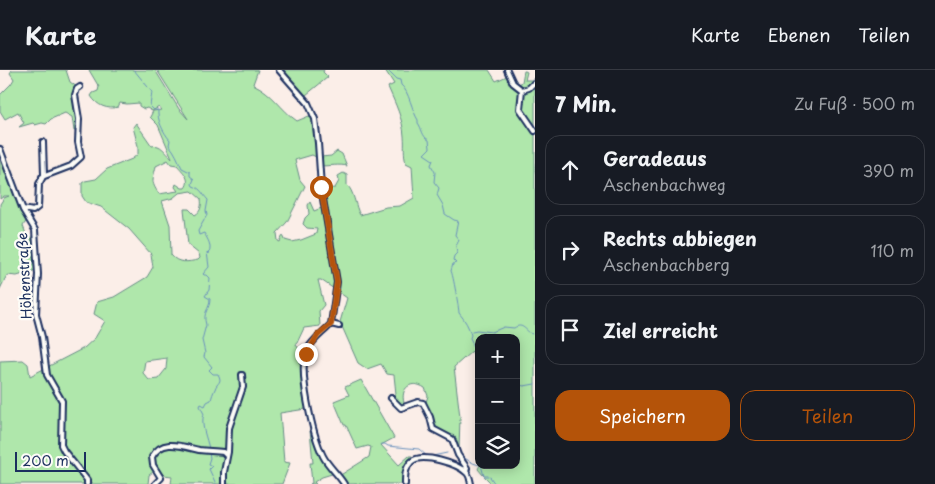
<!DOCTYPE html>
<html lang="de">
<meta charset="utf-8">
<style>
:root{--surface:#171b24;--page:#242831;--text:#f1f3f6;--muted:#9ea1a6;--line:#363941;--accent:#b45309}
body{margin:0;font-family:"Playpen Sans",sans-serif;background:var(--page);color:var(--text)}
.controls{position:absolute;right:15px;bottom:15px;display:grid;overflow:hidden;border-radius:10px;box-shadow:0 2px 12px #0003}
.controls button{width:45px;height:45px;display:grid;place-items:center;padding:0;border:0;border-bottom:1px solid var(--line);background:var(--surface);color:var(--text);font:25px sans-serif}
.scale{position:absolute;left:15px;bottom:12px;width:71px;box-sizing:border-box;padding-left:5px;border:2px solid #1b2f5e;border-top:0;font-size:14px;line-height:18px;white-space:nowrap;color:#1b2f5e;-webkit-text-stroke:4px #fdfcf7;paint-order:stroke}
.stop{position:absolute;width:15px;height:15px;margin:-11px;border:4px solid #b45309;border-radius:50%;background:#fff}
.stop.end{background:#b45309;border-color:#fff;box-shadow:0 1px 5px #0008}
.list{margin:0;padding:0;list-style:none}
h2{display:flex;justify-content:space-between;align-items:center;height:65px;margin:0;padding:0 20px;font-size:21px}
h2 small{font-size:16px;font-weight:400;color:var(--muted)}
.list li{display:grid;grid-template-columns:32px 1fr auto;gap:15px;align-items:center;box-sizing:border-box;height:70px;margin:0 10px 10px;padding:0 10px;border:1px solid var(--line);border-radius:15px}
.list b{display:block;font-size:19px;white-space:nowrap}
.list p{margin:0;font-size:16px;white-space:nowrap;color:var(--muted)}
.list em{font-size:16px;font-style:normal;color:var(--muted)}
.actions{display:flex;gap:10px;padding:15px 20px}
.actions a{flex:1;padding:11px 0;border:1px solid var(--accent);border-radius:15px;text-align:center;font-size:18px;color:var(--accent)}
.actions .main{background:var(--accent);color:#fff}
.icon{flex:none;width:28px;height:28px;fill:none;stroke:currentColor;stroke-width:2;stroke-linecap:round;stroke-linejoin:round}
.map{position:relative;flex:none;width:535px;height:414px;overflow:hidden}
header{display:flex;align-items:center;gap:30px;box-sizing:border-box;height:70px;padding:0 25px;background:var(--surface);border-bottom:1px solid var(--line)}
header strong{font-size:24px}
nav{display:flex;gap:28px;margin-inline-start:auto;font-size:18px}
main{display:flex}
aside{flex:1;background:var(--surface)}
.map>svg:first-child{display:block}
.green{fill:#afe7ab;stroke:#658b84;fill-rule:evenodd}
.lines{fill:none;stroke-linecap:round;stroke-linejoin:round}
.stream{stroke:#6a91bd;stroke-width:1}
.minor-casing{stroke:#1b2f5e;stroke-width:8}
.minor{stroke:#fdfcf7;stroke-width:4}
.route{stroke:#b45309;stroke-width:6}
.labels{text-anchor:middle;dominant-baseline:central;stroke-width:4.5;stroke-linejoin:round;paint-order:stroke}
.street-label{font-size:14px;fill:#1b2f5e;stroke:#fdfcf7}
</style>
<header>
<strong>Karte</strong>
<nav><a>Karte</a><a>Ebenen</a><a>Teilen</a></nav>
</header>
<main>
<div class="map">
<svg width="535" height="414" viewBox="0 0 535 414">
<rect width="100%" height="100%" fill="#fbeee8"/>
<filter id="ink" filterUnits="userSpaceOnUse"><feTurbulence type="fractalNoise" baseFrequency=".02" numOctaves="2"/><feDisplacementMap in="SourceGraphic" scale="10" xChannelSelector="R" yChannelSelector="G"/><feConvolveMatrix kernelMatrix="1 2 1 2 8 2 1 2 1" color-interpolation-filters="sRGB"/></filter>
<g filter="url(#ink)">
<path class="green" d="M12,0H66L70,12L77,17L78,60L74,61L72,47L65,43L51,49L46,54L42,53L35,55L33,53L19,57L24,53L18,42L5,49L0,41V25L11,14L14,9L10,3Z
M89,0H155L179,39L188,49L157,0H258L253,14C273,23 281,40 297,51L309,46C319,55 318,75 321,87L331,86L337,81L342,84L347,96C340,94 329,96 320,96L316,87L312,85L295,90L300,110L305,116L287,152L277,163L278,171L280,172L283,165L285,170L292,172L301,170L316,164L317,159L307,158L303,154L305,148L309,144L308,135L310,132L314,141L324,137L322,119L335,118L339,111L338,106L343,103L347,105V115C354,121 355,136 360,145L386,137L400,136L414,128L412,96L406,93C403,83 405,76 404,66C403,49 395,33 388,17L394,14L385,0H489L496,11L507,6L504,0H510L514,8L519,14L522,12L524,1H525L527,2L525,10H535V414H492L483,405L478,399L480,395H516V268H479V299L472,281L454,297L460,347L459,380L457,381L452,369L433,358L424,333L426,332L428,326L425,318C411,309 400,318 404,333L406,335L403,337L391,326L396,324L394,305L387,304L381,294L367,299L358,293L340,252L347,228L321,210H318L324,235L319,241L320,256L304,258L296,275L301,281L306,284C305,328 313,365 335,403L322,407L314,412L316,414H310L312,413L310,393H313L308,339H306L280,343L284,392L290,393L282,414H171L172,406L164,405L157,399L149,405L148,414H0V291L23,290L28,294L30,306L84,278L95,268L105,251L94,244L97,232L114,227L147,207L153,197L151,184L129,159L101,137L86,132L82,126V113L85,111L96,109L107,99L132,89L138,84V76L133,57L136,53L152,76C161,73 165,83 172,88L158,55L150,47L153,41L161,40L159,37L152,41L147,38L144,39L139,36V33L127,34L120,33L118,37C108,40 97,36 91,26L93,23L98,21L99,17ZM168,90L171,94L177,95C182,101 192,109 185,118H182L176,114L175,117L178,121L159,124C150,111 153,110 156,96ZM192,121L201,129C202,135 201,142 195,145L189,139H184L188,175L199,184L200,188L198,190C188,192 178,194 171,185L170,155L162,131L173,128L179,123ZM167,288L166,299L158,309L149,310L143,303L145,291Z
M281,0H324L323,2L328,7L306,25L303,24Z
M0,82L27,150L23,156L26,164L34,169L36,200L17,206L7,205L0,219V134L4,128L9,126H4L0,129Z
M361,310L394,368L381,375L399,395L409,386H412L411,391L408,395L404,414H345L339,406L369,387L371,377L368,376L357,379L346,355H344L334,331L349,325L345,317Z"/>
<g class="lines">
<path class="stream" d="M134,0L152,22L150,36L154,40H158C157,50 163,62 170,70L169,75C175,81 178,90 182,98L190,102V106L194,109L192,114L193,116C202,119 202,124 208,130L206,141L207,145L198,161L199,165L204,163C208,170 212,175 209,184L207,182L209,197L203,204L204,205H207L210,208L209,220L205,226L210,229C210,240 202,241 206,255L202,270L205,283L204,287L212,297L209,300L213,304H218C223,313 217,312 215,319C213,323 212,326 211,330L207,332L205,336L201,334L200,336L204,344C200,355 207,368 209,379
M387,0L396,9L400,10L401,15C409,21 412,41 418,50V53C422,58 422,67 429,70L430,78L424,84L433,90L431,95L435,102L434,112L439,118L437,125L443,135L445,144L454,150L458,151L455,165L459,170L456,176L457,183L454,186L453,190L456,193L453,194L451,201C453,204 459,239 459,243C465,250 469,257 471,265L470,268C475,276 473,286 479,294
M472,261L477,260L492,262L504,257L514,258C523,252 525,261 532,264
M516,314L524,316L535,314
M381,374H385L388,376L419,379L428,387L447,383
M209,383L210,388L208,394L212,396L209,399L216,414
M461,386L473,393L479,395
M481,395L484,406H488
M490,407L495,414"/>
<defs>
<path id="minor" d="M279,0L308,33L315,49L318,73L321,117L337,212L331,254
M507,0L513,13L522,20L520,39L535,61
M522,20L529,18L535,12
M0,79L23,140L35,160L38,204L36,244L42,267L47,305L62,331L61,375L64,381L87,410V414
M42,107L71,96L81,87L78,72L79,49L75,25L77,19L80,17
M23,139L33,141L38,137L39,114L44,105L43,72
M339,256L331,254C323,263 313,269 307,280C297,299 313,366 323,386C328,396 338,404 344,414
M391,328L401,338L418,332L423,333L430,347L433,359L452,369L458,385L467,398L466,402
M155,414L161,408L153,395L152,387C162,368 181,376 199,380C207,381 215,381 223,382L227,386
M224,414V402L228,382L229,358L243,317L242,305
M405,414C405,406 405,398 411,392C422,382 458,394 467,403C470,406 470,410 471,414"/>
</defs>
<use href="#minor" class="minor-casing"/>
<use href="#minor" class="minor"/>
</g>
</g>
<g class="lines" filter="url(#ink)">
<path class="route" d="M306,284L318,265L331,254L337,212L321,117"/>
</g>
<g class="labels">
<g class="street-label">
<text transform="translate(24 206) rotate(-93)">Höhenstraße</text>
</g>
</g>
</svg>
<div class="controls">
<button>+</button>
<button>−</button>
<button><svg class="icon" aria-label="layers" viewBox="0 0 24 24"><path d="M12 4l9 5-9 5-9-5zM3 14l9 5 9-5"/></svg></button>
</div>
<div class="scale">200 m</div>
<div class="stop" style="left:321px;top:117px"></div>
<div class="stop end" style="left:306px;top:284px"></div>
</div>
<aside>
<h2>7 Min.<small>Zu Fuß · 500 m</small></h2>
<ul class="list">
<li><svg class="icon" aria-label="ahead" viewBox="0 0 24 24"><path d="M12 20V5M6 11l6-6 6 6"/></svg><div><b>Geradeaus</b><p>Aschenbachweg</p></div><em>390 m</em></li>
<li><svg class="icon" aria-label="right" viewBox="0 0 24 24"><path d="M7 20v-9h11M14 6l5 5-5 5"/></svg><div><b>Rechts abbiegen</b><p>Aschenbachberg</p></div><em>110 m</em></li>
<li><svg class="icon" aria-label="arrive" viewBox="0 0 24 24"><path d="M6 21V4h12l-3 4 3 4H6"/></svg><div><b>Ziel erreicht</b></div></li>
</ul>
<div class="actions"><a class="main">Speichern</a><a>Teilen</a></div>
</aside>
</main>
